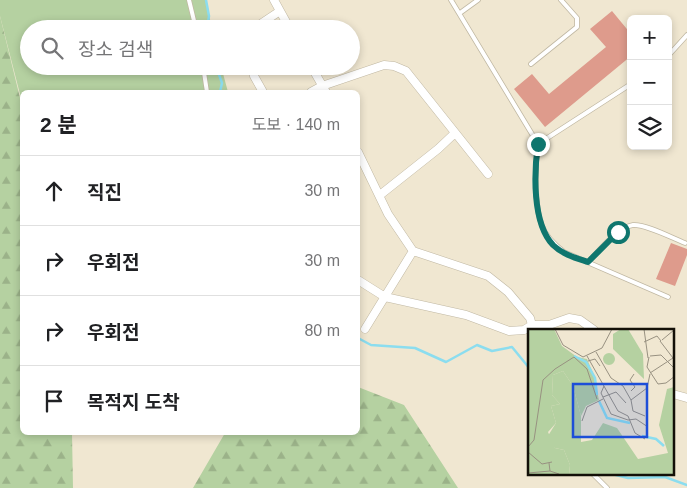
<!DOCTYPE html>
<html lang="ko">
<meta charset="utf-8">
<style>
:root{--surface:#fff;--page:#f6f6f6;--text:#202124;--muted:#757577;--line:#e0e0e0}
body{margin:0;font-family:Arial,"Noto Sans KR",sans-serif;background:var(--page);color:var(--text)}
.controls{position:absolute;right:15px;top:15px;display:grid;overflow:hidden;border-radius:8px;box-shadow:0 2px 8px #0003}
.controls button{width:45px;height:45px;display:grid;place-items:center;padding:0;border:0;border-bottom:1px solid var(--line);background:var(--surface);color:var(--text);font:25px sans-serif}
.stop{position:absolute;width:15px;height:15px;margin:-11px;border:4px solid #0f766e;border-radius:50%;background:#fff}
.stop.end{background:#0f766e;border-color:#fff;box-shadow:0 1px 5px #0008}
.list{margin:0;padding:0;list-style:none}
h2{display:flex;justify-content:space-between;align-items:center;height:65px;margin:0;padding:0 20px;font-size:21px}
h2 small{font-size:16px;font-weight:400;color:var(--muted)}
.list li{display:grid;grid-template-columns:32px 1fr auto;gap:15px;align-items:center;box-sizing:border-box;height:70px;padding:0 20px;border-top:1px solid var(--line)}
.list b{display:block;font-size:19px;white-space:nowrap}
.list em{font-size:16px;font-style:normal;color:var(--muted)}
.icon{flex:none;width:28px;height:28px;fill:none;stroke:currentColor;stroke-width:2;stroke-linecap:round;stroke-linejoin:round}
.map{position:relative;flex:none;width:687px;height:488px;overflow:hidden}
.search{position:absolute;background:var(--surface);box-shadow:0 2px 8px #0003;left:20px;top:20px;width:340px;height:55px;display:flex;align-items:center;gap:12px;box-sizing:border-box;padding:0 18px;border-radius:28px;color:var(--muted);font-size:19px}
.panel{position:absolute;background:var(--surface);box-shadow:0 2px 8px #0003;left:20px;top:90px;width:340px;height:345px;border-radius:8px}
.map>svg:first-child{display:block}
.grass{fill:#b5d1a1}
.forest{fill:url(#forest-firs)}
.lines{fill:none;stroke-linecap:round;stroke-linejoin:round}
.stream{stroke:#8bddef;stroke-width:2.5}
.building{fill:#de9b8c}
.lane-casing{stroke:#c0b8a3;stroke-width:5.5}
.street-casing{stroke:#c0b8a3;stroke-width:9}
.lane{stroke:#fff;stroke-width:4}
.street{stroke:#fff;stroke-width:8}
.route{stroke:#0f766e;stroke-width:6}
.inset-river{fill:none;stroke:#8bddef;stroke-width:2.5}
.inset-road{fill:none;stroke:#989181;stroke-width:1}
.view{fill:#1d4ed8;fill-opacity:0.15;stroke:#1d4ed8;stroke-width:2.5}
.inset-edge{fill:none;stroke:#131008;stroke-width:2.5}
</style>
<div class="map">
<svg width="687" height="488" viewBox="0 0 687 488">
<defs>
<pattern id="forest-firs" width="22" height="20" patternUnits="userSpaceOnUse" patternTransform="scale(1.25)"><rect width="22" height="20" fill="#b5d1a1"/><path d="M5 1l3.5 6h-7zM16 11l3.5 6h-7z" fill="#9bb289"/></pattern>
</defs>
<rect width="100%" height="100%" fill="#f0e7d1"/>
<path class="grass" d="M0,0H206L212,29H29V66H221L228,92H22V102L0,16Z"/>
<path class="forest" d="M0,16L22,106V432L72,433L73,488H0Z
M358,387L404,405L458,488H193L225,433L358,432Z"/>
<g class="lines">
<path class="stream" d="M206,0L209,16L207,29
M216,66L222,83L220,92
M358,338L371,345L415,348L446,362L477,345L492,351L512,347L530,369
M612,474L628,478L665,477L687,485"/>
</g>
<path class="building" d="M612,11L631,34V56L545,127L514,89L532,74L549,94L606,47L590,29Z
M671,243L687,249V255L675,286L656,279Z"/>
<g class="lines">
<defs>
<path id="lane" d="M189,0L196,29
M451,0L538,144C535,166 534,205 542,226C546,237 555,245 564,252L668,297
M460,13L478,0
M668,56L687,35
M531,64L577,27V18L561,0
M203,66L207,92
M538,144L631,84
M588,262C598,252 618,227 633,225C646,224 672,238 685,243
M593,474L607,488"/>
<path id="street" d="M274,0L290,29
M253,29L280,11
M252,66L254,76L263,92
M311,66L326,92
M311,92L322,86L384,65L394,66L406,71L488,174
M358,152L388,214L413,251L488,276L508,292L530,318L532,325
M380,195L438,149L455,133
M358,280L385,297L466,315L509,331L524,330L532,325H549L569,318L580,320L594,330
M365,329L413,251
M673,394L687,398"/>
</defs>
<use href="#lane" class="lane-casing"/>
<use href="#street" class="street-casing"/>
<use href="#lane" class="lane"/>
<use href="#street" class="street"/>
</g>
<g class="lines">
<path class="route" d="M538,144C534,172 532,223 553,245C562,254 576,258 588,262L618,232"/>
</g>
<g transform="translate(528 329)">
<rect width="146" height="146" fill="#f0e7d1"/>
<path d="M0,0H26L34,17L49,28L59,30L65,44L71,71L58,77L53,87L45,57L35,42L25,46L24,66L32,75L23,77L28,94L20,103L27,119L36,121L42,136L41,146H0ZM75 30a6 6 0 1 1 12 0a6 6 0 1 1-12 0Z" fill="#b5d1a1"/>
<path d="M93,0H100L115,25L116,50L85,20V5ZM35,42L45,57L53,87V113L64,111L75,94L89,99L110,130L140,124L131,96L139,60L146,58V146H41L42,136L36,121L27,119L18,110L28,94L23,77L32,75L24,66L25,46Z" fill="#b5d1a1"/>
<path class="inset-river" d="M46,27L58,33L67,49L69,66M71,72L79,89L102,94M114,107L128,110L136,117"/>
<path class="inset-road" d="M27,0L35,16L55,28L74,19L84,0M116,0L120,29M134,11L146,1M116,13L129,7L133,12M68,23L83,49L95,57L103,71L105,82L117,87M59,27L90,82L100,87L107,104L117,110M122,27L133,26L147,40M121,28L119,38L130,55L138,54L147,47M60,32L67,30L72,37M122,44L145,29L132,12M76,57L73,64L83,85L100,91L108,90L120,98M103,62L107,58L102,51L106,45M75,68L88,63L98,74M103,71L119,59L122,45M54,92L59,78L75,70M0,118L6,111L15,51L27,40L46,28L59,40L69,70M0,123L14,135L24,133M21,134L22,142L31,145M0,144L22,142"/>
<path class="view" d="M45,55H119V108H45Z"/>
<rect width="146" height="146" class="inset-edge"/>
</g>
</svg>
<div class="controls">
<button>+</button>
<button>−</button>
<button><svg class="icon" aria-label="layers" viewBox="0 0 24 24"><path d="M12 4l9 5-9 5-9-5zM3 14l9 5 9-5"/></svg></button>
</div>
<div class="stop" style="left:618px;top:232px"></div>
<div class="stop end" style="left:538px;top:144px"></div>
<div class="search"><svg class="icon" aria-label="search" viewBox="0 0 24 24"><circle cx="10" cy="10" r="6"/><path d="M15 15l6 6"/></svg>장소 검색</div>
<section class="panel">
<h2>2 분<small>도보 · 140 m</small></h2>
<ul class="list">
<li><svg class="icon" aria-label="ahead" viewBox="0 0 24 24"><path d="M12 20V5M6 11l6-6 6 6"/></svg><div><b>직진</b></div><em>30 m</em></li>
<li><svg class="icon" aria-label="right" viewBox="0 0 24 24"><path d="M7 20v-9h11M14 6l5 5-5 5"/></svg><div><b>우회전</b></div><em>30 m</em></li>
<li><svg class="icon" aria-label="right" viewBox="0 0 24 24"><path d="M7 20v-9h11M14 6l5 5-5 5"/></svg><div><b>우회전</b></div><em>80 m</em></li>
<li><svg class="icon" aria-label="arrive" viewBox="0 0 24 24"><path d="M6 21V4h12l-3 4 3 4H6"/></svg><div><b>목적지 도착</b></div></li>
</ul>
</section>
</div>
